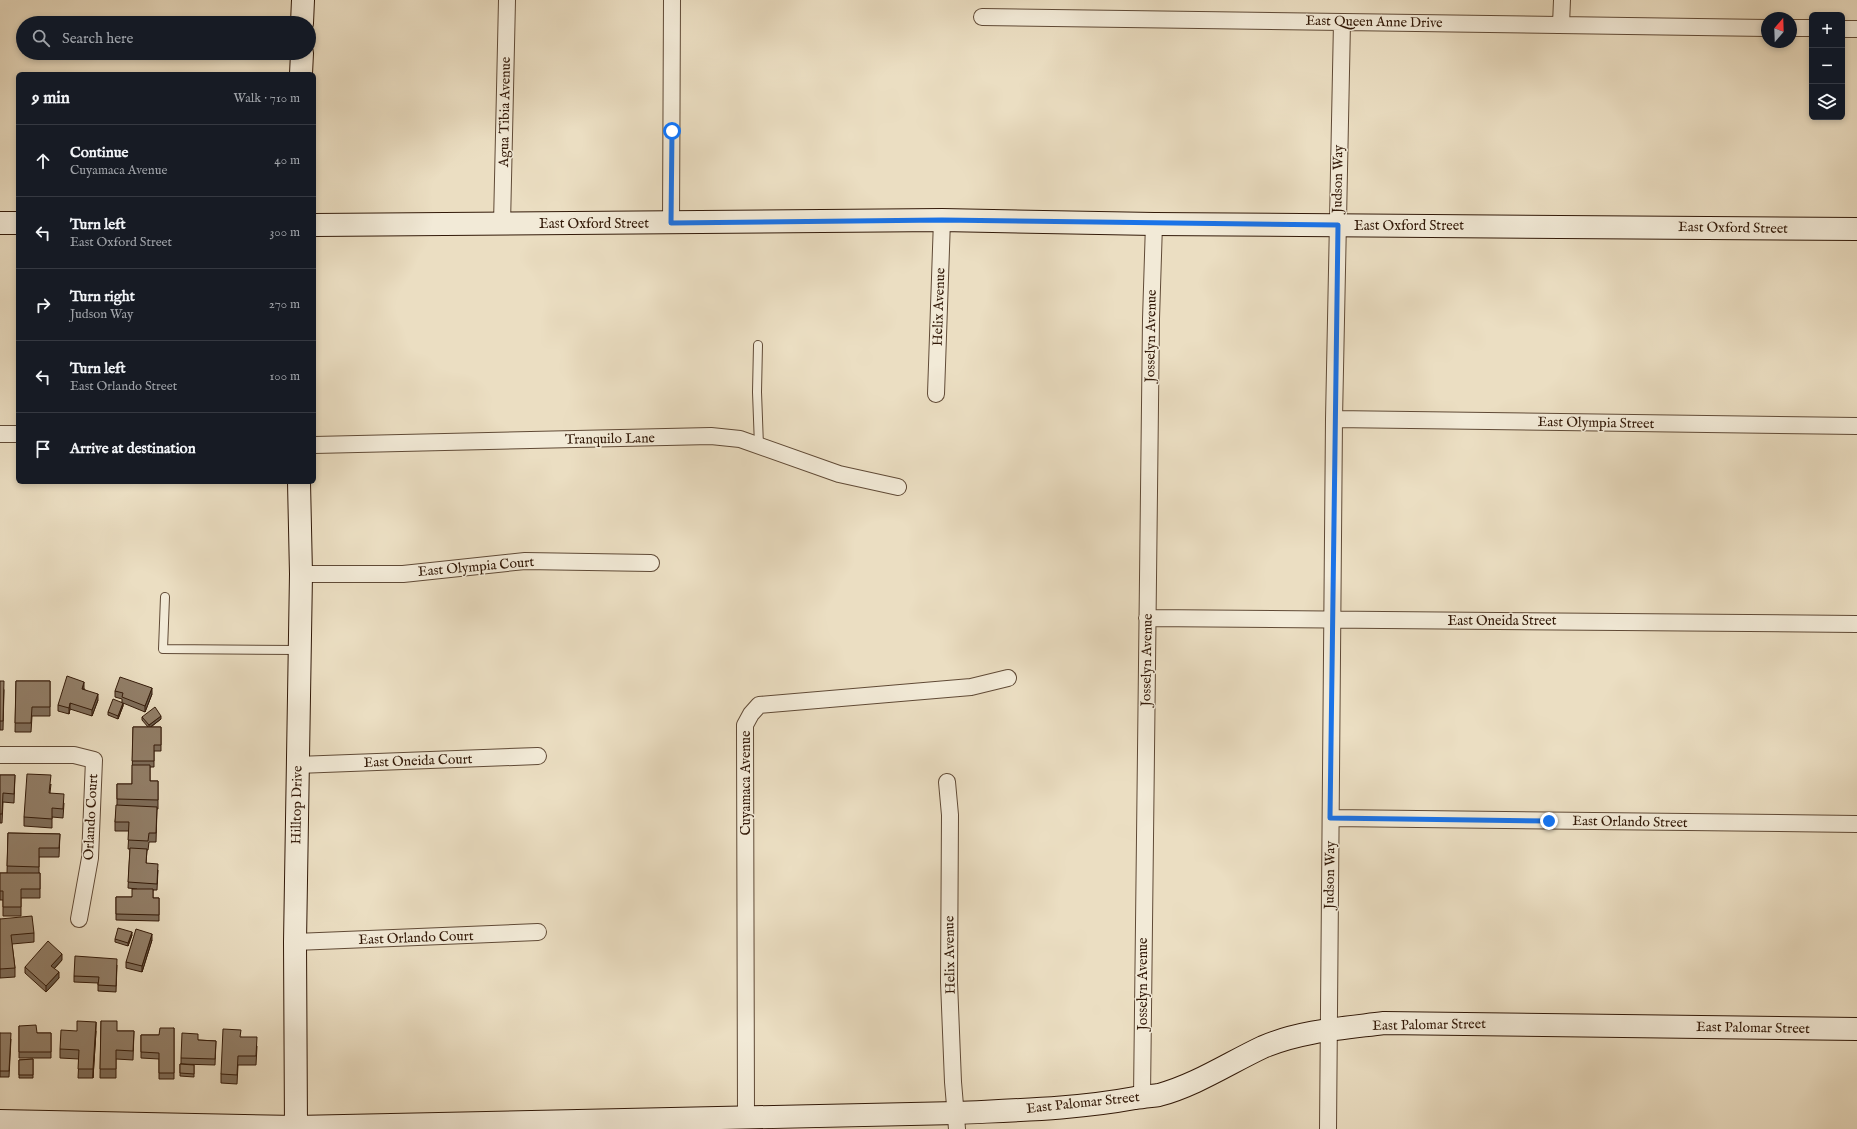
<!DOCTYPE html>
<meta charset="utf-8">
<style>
:root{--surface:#171b24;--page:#242831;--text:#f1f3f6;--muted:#9ea1a6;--line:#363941}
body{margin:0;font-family:"IM FELL English",serif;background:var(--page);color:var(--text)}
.controls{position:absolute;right:12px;top:12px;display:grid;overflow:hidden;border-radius:6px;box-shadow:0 2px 6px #0003}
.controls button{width:36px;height:36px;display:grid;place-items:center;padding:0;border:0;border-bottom:1px solid var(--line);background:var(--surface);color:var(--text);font:20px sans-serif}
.compass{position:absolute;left:1761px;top:12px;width:36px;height:36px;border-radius:50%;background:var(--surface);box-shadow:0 2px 6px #0003;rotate:19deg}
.stop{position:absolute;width:12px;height:12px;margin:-9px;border:3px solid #1a73e8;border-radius:50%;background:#fff}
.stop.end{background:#1a73e8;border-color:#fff;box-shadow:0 1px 4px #0008}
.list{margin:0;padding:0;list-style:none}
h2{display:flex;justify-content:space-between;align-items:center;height:52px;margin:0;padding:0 16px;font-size:17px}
h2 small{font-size:13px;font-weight:400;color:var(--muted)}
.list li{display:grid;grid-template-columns:26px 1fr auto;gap:12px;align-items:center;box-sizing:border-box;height:72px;padding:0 16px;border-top:1px solid var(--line)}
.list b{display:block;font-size:15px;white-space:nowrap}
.list p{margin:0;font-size:13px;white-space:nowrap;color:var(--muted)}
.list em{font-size:13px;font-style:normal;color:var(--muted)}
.icon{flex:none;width:22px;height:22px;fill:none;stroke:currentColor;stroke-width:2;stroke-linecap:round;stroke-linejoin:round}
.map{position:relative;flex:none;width:1857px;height:1129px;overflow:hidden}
.search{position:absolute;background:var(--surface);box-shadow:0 2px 6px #0003;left:16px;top:16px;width:300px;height:44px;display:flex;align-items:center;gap:10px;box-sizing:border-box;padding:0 14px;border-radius:22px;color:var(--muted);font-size:15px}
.panel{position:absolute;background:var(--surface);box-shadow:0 2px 6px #0003;left:16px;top:72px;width:300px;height:412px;border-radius:6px}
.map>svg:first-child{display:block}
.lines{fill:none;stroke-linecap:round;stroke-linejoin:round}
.lane-casing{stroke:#604a36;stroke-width:10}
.street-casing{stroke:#604a36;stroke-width:18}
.secondary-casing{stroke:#321908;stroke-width:24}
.lane{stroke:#f2ead7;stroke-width:8}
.street{stroke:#f2ead7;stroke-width:16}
.secondary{stroke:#f2ead7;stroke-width:22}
.wall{fill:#7e6d5a;stroke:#321908}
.shaded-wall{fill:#66594a;stroke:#321908}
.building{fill:#927f69;stroke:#321908}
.route{stroke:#1a73e8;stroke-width:5}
.labels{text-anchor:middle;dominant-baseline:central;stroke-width:3;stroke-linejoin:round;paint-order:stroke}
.street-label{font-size:14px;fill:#321908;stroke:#f2ead7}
</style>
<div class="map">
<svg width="1857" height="1129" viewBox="0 0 1857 1129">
<rect width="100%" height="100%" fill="#ebdec2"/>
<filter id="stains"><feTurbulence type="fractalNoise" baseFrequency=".005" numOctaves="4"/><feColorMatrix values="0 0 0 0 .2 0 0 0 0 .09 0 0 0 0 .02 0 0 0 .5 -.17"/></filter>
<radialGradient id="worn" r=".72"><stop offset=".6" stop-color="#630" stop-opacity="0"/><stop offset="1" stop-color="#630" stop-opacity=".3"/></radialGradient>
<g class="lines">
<defs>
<path id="lane" d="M758,345L757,392L759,446
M165,597L163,649L299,650"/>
<path id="street" d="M982,17L1767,28
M1561,25L1562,0
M1791,28H1812
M1842,29H1857
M671,223L672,0
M502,224L507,0
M936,394L942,220
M1334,419L1857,426
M0,434H18
M314,445L711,436L740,439L839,474L898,487
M301,574H403L525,561L651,563
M1147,618L1857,624
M0,755H74L94,760L90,858L79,919
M297,765L538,756
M947,782L950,815L949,982L953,1082L957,1129
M1331,818L1857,824
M295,942L538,932
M1142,1097L1151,319L1154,224
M746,1116L745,725L751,714L759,705L971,687L1008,678
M1328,1129L1334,419L1342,22"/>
<path id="secondary" d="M302,23L303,0
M301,74L302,53
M0,223H18
M314,225L942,220L1154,224L1857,229
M0,1121L296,1127L957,1113C1017,1110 1076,1109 1135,1098C1142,1097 1151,1096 1159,1095C1196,1085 1229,1063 1263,1047C1300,1031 1345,1028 1384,1023L1857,1029
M296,1129L295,942L301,574L299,482"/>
</defs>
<use href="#lane" class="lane-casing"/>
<use href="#street" class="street-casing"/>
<use href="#secondary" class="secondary-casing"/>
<use href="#lane" class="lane"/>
<use href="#street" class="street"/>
<use href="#secondary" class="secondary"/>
</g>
<path class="wall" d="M0,681L4,690L3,730H0Z
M16,681H50V716H32L31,732H15Z
M84,688V689L98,700L92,716L70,709L69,714L58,711V705Z
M115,691L152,694L145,712L123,703V706L118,719L108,715V712L122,702V699L115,697Z
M142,717L161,719L151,727H161V751H154V767H150V781H158V809H157L156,842H149L148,850H147L146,863L158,870L157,890H153V898H159V921L116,920V897H132L137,889L128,888L130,849H128L129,831H115V822L117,805V784H132L133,727H148L142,720Z
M0,775H15L14,803L3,802L2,823H0Z
M51,784L50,793L64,803L63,818L52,817V828L24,826V817Z
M8,833L60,834L59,857H39V873H40V898H21V916H3V900H0V873H7Z
M0,919L34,933V942L12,944L15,968V977L0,978Z
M132,935L128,946L115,942V939Z
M152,940L142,972L126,968V962Z
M62,960L54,969L59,978L46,992L25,973V967Z
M117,965L116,992L98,991V983L74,982V976Z
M101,1021L117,1031H134L133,1060L116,1059V1078H100Z
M19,1026L37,1033H51V1058H19Z
M174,1028V1079H159V1059L141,1058V1035H159Z
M96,1031L93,1078H78L79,1059L60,1058V1049Z
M0,1033L11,1039L9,1077H0Z
M241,1037L257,1046L256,1065H238L237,1084L221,1083V1074Z
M198,1040L216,1041L215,1065L181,1064V1058Z
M33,1059V1078H19V1060Z
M180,1064L194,1065V1077L180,1076Z"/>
<path class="shaded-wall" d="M84,682V688L82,695V689Z
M152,688V694L145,712V706Z
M98,694V700L92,716V710Z
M70,703V709L69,714V708Z
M123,703V706L118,719V716Z
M161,716V719L149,728V725Z
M132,932V935L128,946V943Z
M152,934V940L142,972V966Z
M62,954V960L51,972V966Z
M59,972V978L46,992V986Z
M96,1022V1031L93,1078V1069Z"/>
<path class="building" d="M67,676L84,682L82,689L98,694L92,710L70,703L69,708L58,705Z
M120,677L152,688L145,706L122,697L123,693L115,691Z
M0,681H4L3,721H0Z
M16,681H50V707H32L31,723H15Z
M113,699L123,703L118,716L108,712Z
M155,707L161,716L149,725L142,717Z
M133,727H161V745H154V761H132Z
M132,765H150V781H158V800L117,799V784H132Z
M27,774L51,775L49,793L64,794L63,809L52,808V819L24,817Z
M0,775H15L14,794L3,793L2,814H0Z
M116,805L157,807L156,833H149L148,841L128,840L129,822H115Z
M8,833L60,834L59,848H39V867L7,866Z
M130,848L147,849L146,863L158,864L157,884L128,882Z
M0,873H40V889H21V907H3V891H0Z
M132,889H153V898H159V915L116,914V897H132Z
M32,916L34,933L11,935L15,968L0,969V919Z
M118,928L132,932L128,943L115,939Z
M136,929L152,934L142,966L126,962Z
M48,941L62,954L51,966L59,972L46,986L25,967Z
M75,956L117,959L116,986L98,985L99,977L74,976Z
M77,1021L96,1022L93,1069H78L79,1050L60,1049L61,1030L77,1031Z
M101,1021H117V1031H134L133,1051L116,1050V1069H100Z
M36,1025L37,1033H51V1052H19V1026Z
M160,1028H174V1073H159V1053L141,1052V1035H159Z
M223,1029L241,1030L240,1037H257L256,1056H238L237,1075L221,1074Z
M0,1033H11L9,1071H0Z
M182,1033L198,1034V1040L216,1041L215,1059L181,1058Z
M33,1059V1075H19V1060Z
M180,1064L194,1065V1074L180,1073Z"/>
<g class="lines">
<path class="route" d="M672,131L671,223L942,220L1338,225L1330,818L1549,821"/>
</g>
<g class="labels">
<g class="street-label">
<text transform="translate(1374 22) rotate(1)">East Queen Anne Drive</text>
<text transform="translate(505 112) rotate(-89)">Agua Tibia Avenue</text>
<text transform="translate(1338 179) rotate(-89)">Judson Way</text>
<text x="594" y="224">East Oxford Street</text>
<text x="1409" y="226">East Oxford Street</text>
<text transform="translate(1733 228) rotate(1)">East Oxford Street</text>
<text transform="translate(939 307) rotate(-88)">Helix Avenue</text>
<text transform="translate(1151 336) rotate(-89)">Josselyn Avenue</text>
<text transform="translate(1596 423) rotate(1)">East Olympia Street</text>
<text transform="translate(610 439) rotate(-1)">Tranquilo Lane</text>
<text transform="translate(476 567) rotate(-5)">East Olympia Court</text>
<text x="1502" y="621">East Oneida Street</text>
<text transform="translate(1147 660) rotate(-89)">Josselyn Avenue</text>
<text transform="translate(418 761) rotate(-2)">East Oneida Court</text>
<text transform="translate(746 783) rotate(-90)">Cuyamaca Avenue</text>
<text transform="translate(297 805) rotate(-89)">Hilltop Drive</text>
<text transform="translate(91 817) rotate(-87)">Orlando Court</text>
<text transform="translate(1630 822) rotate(1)">East Orlando Street</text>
<text transform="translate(1330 875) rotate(-89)">Judson Way</text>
<text transform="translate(416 938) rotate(-2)">East Orlando Court</text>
<text transform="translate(950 955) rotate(-91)">Helix Avenue</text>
<text transform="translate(1143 984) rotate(-90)">Josselyn Avenue</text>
<text transform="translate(1429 1025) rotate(-1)">East Palomar Street</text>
<text transform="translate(1753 1028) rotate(1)">East Palomar Street</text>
<text transform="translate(1083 1103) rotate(-6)">East Palomar Street</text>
</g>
</g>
<rect width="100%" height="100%" filter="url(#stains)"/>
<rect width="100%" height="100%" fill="url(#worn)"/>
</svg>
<div class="controls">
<button>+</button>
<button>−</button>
<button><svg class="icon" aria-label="layers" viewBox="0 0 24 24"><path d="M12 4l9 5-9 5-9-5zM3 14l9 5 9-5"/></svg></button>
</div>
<svg class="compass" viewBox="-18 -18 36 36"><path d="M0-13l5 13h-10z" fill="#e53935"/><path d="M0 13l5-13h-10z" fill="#9ea1a6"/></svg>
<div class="stop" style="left:672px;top:131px"></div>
<div class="stop end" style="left:1549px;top:821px"></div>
<div class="search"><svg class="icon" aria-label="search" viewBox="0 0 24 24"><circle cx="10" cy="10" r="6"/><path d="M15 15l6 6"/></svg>Search here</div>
<section class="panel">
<h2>9 min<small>Walk · 710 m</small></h2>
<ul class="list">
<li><svg class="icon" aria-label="ahead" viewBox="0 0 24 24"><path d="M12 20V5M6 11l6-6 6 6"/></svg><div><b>Continue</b><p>Cuyamaca Avenue</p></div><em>40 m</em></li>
<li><svg class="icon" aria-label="left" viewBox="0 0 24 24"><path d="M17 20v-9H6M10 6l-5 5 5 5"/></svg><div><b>Turn left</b><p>East Oxford Street</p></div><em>300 m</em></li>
<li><svg class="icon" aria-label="right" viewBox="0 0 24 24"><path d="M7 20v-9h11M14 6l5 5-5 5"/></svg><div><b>Turn right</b><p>Judson Way</p></div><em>270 m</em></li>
<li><svg class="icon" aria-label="left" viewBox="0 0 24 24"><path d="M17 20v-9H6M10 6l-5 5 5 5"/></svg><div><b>Turn left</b><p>East Orlando Street</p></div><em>100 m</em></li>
<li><svg class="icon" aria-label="arrive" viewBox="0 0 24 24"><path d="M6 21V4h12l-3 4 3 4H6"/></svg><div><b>Arrive at destination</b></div></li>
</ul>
</section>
</div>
